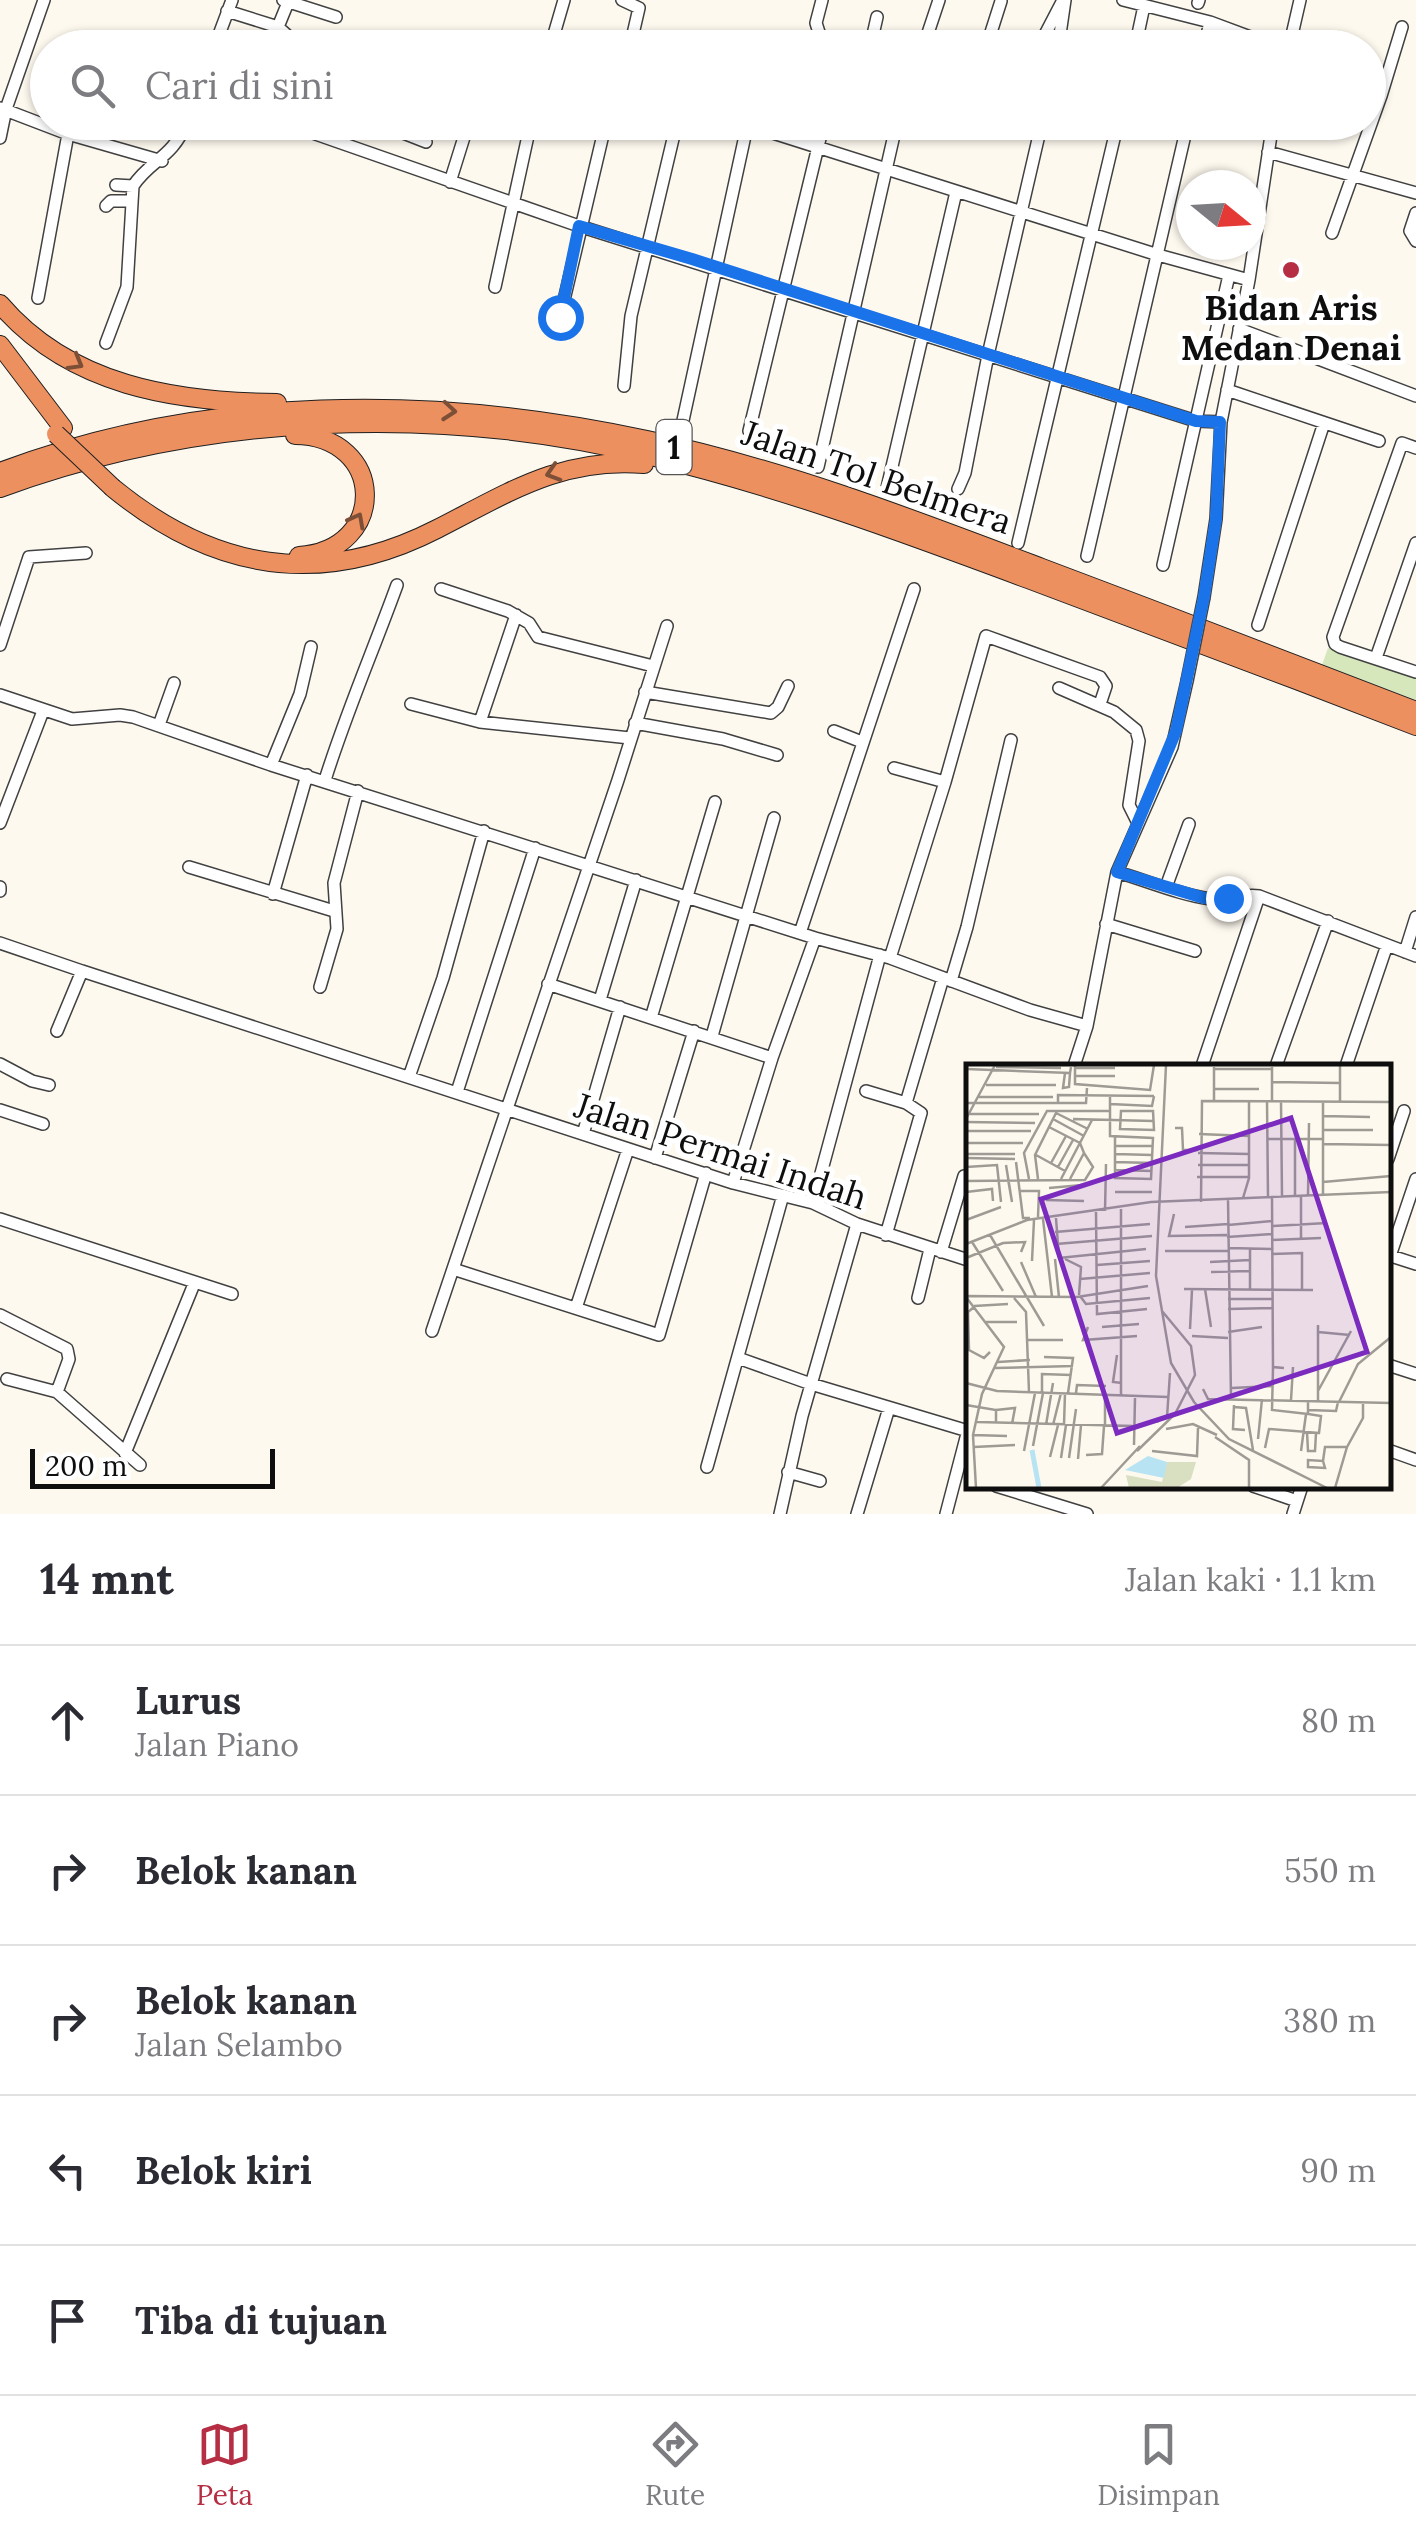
<!DOCTYPE html>
<html lang="id">
<meta charset="utf-8">
<style>
:root{--surface:#fff;--page:#f7f7f7;--text:#2b2b33;--muted:#7c7c81;--line:#e1e1e2;--accent:#b62e43}
body{margin:0;font-family:Lora,serif;background:var(--page);color:var(--text)}
.compass{position:absolute;left:1176px;top:170px;width:90px;height:90px;border-radius:50%;background:var(--surface);box-shadow:0 2px 8px #0004;rotate:108deg}
.scale{position:absolute;left:30px;bottom:25px;width:245px;box-sizing:border-box;padding-left:10px;border:5px solid #0e0e0e;border-top:0;font-size:28px;line-height:35px;white-space:nowrap;color:#0e0e0e;-webkit-text-stroke:8px #fff;paint-order:stroke}
.stop{position:absolute;width:30px;height:30px;margin:-22px;border:8px solid #1a73e8;border-radius:50%;background:#fff}
.stop.end{background:#1a73e8;border-color:#fff;box-shadow:0 2px 10px #0008}
.list{margin:0;padding:0;list-style:none}
h2{display:flex;justify-content:space-between;align-items:center;height:130px;margin:0;padding:0 40px;font-size:42px}
h2 small{font-size:32px;font-weight:400;color:var(--muted)}
.list li{display:grid;grid-template-columns:65px 1fr auto;gap:30px;align-items:center;box-sizing:border-box;height:150px;padding:0 40px;border-top:2px solid var(--line)}
.list b{display:block;font-size:38px;white-space:nowrap}
.list p{margin:0;font-size:32px;white-space:nowrap;color:var(--muted)}
.list em{font-size:32px;font-style:normal;color:var(--muted)}
.icon{flex:none;width:55px;height:55px;fill:none;stroke:currentColor;stroke-width:2;stroke-linecap:round;stroke-linejoin:round}
.map{position:relative;flex:none;width:1416px;height:1514px;overflow:hidden}
.search{position:absolute;background:var(--surface);box-shadow:0 2px 8px #0004;left:30px;right:30px;top:30px;height:110px;display:flex;align-items:center;gap:25px;box-sizing:border-box;padding:0 35px;border-radius:55px;color:var(--muted);font-size:38px}
.sheet{height:880px;background:var(--surface)}
nav{display:flex;justify-content:space-around;align-items:center;box-sizing:border-box;height:140px;border-top:2px solid var(--line);background:var(--surface);font-size:28px;color:var(--muted)}
nav a{display:grid;justify-items:center;gap:5px}
nav .on{color:var(--accent)}
.map>svg:first-child{display:block}
.green{fill:#d6e7bb}
.lines{fill:none;stroke-linecap:round;stroke-linejoin:round}
.minor-casing{stroke:#414141;stroke-width:14}
.highway-casing{stroke:#1f1f1f;stroke-width:20}
.minor{stroke:#fff;stroke-width:11}
.highway{stroke:#ec9060;stroke-width:18}
.minor-bridge-casing{stroke:#414141;stroke-width:14;stroke-linecap:butt}
.highway-bridge-casing{stroke:#1f1f1f;stroke-width:20;stroke-linecap:butt}
.minor-bridge{stroke:#fff;stroke-width:11}
.highway-bridge{stroke:#ec9060;stroke-width:18}
.oneway{stroke:#7d4f37}
.route{stroke:#1a73e8;stroke-width:12}
.poi-dot{fill:#b62e43;stroke:#fff;stroke-width:4}
.labels{text-anchor:middle;dominant-baseline:central;stroke-width:10;stroke-linejoin:round;paint-order:stroke}
.shield{fill:#fff;stroke:#565656;stroke-width:2.5}
.shield-label{font-size:32px;font-weight:bold;fill:#0e0e0e}
.poi-label{font-size:35px;font-weight:bold;fill:#0e0e0e;stroke:#fff}
.street-label{font-size:35px;fill:#0e0e0e;stroke:#fff}
.inset-river{fill:none;stroke:#b7e3f2;stroke-width:5}
.inset-road{fill:none;stroke:#9e9b95;stroke-width:2.5}
.view{fill:#7b2cbf;fill-opacity:0.15;stroke:#7b2cbf;stroke-width:5}
.inset-edge{fill:none;stroke:#0e0e0e;stroke-width:5}
</style>
<div class="map">
<svg width="1416" height="1514" viewBox="0 0 1416 1514">
<rect width="100%" height="100%" fill="#fef9ef"/>
<path class="green" d="M1328,648L1416,677V700L1322,665Z"/>
<g class="lines">
<defs>
<path id="minor" d="M283,0L336,17
M622,0L639,8L633,34
M822,0L816,23L824,48
M1123,0L1210,22L1280,48
M1198,3L1199,0
M227,11L278,27L289,37L318,48
M278,27L289,0
M818,38L847,48
M217,40L237,48
M214,48L232,0
M550,48L564,0
M870,48L877,17
M923,48L939,0
M986,48L1001,1
M1038,48L1063,0
M1058,48L1065,0
M1135,48L1144,6
M1204,48L1210,22
M1289,48L1300,0
M0,108L68,134L162,161
M281,122L579,226L1196,421L1221,422
M375,122L426,142
M738,122L1158,255L1249,280
M0,138L6,109L44,0
M1268,152L1416,193
M450,182L465,134
M116,185L133,186
M106,206L111,201H131
M1416,213L1410,231L1416,241
M1332,233L1381,96L1402,27
M495,287L531,122
M38,298L68,134
M560,317L606,122
M1239,329L1416,396
M106,343L127,287L133,186C151,159 172,159 187,122
M624,386L631,316L677,122
M1227,390L1379,441
M682,425L748,122
M749,431L824,122
M1416,448L1402,443L1333,637L1335,644L1340,647L1416,672
M818,467L897,122
M887,488L956,192
M958,489L965,473L988,355L1042,122
M1018,543L1118,122
M1087,556L1188,122
M1163,565L1229,275
M441,589L508,611L529,623L538,637L653,666
M1204,597L1216,519L1221,422L1249,280L1273,122
M1258,625L1324,423
M0,645L29,557L86,553
M1376,658L1416,543
M1059,688L1114,712L1136,730L1139,741L1129,805L1137,821
M645,692L771,713L778,707L788,686
M0,695L72,719L120,715L133,717L271,765L815,938L890,958L1030,1010L1087,1026
M411,704L480,722L630,738
M480,722L516,615
M635,723L723,739L777,755
M159,725L174,683
M834,731L862,742
M271,765L300,694L311,647
M894,768L945,782
M325,780C346,713 373,651 397,585
M0,823L43,711
M189,867L334,911
M1117,872C1148,881 1180,895 1211,899C1229,902 1241,893 1259,896L1416,956
M0,887V891
M1166,887L1189,824
M273,894L307,775
M1106,924L1195,951
M800,933L914,589
M0,943L82,971
M1405,952L1416,917
M890,958L945,782L986,636L1100,677L1106,686L1100,704
M951,981L967,927L1011,740
M548,984L772,1058
M320,987L337,929L334,883L358,791
M600,1000L636,880
M651,1018L715,802
M57,1031L82,971L733,1183L813,1203L857,1224L968,1260
M712,1036L774,818
M0,1064L32,1081L49,1085
M1074,1066L1087,1026L1117,872L1172,747L1187,681
M1202,1066L1259,896
M1276,1066L1328,921
M1346,1066L1387,945
M409,1077L443,978L484,831
M866,1091L906,1103L921,1113L886,1235
M457,1092L535,848
M906,1103L943,978
M0,1110L43,1124
M583,1134L620,1007
M655,1158L694,1031
M1388,1159L1404,1111
M733,1183L772,1058L815,938
M813,1203L880,955
M0,1219L232,1294
M941,1252L964,1176
M1388,1255L1416,1264
M1390,1256L1416,1179
M453,1269L659,1335L706,1173
M918,1298L930,1249
M576,1308L628,1149
M0,1315L67,1349L69,1359L57,1392
M432,1331L618,780L667,626
M738,1358L811,1384L968,1431
M1388,1365L1416,1374
M7,1379L57,1392L140,1465
M1388,1450L1416,1460
M125,1453L194,1284
M707,1467L783,1195
M788,1472L820,1481
M996,1486L1087,1514
M1253,1486L1297,1501
M780,1514L802,1416L857,1224
M857,1514L889,1408
M946,1514L968,1430
M1293,1514L1302,1486"/>
<path id="highway" d="M0,304C70,386 175,402 277,403
M0,345L63,428
M295,435C386,436 389,550 299,556
M0,472C206,394 434,394 647,440C783,469 913,519 1042,568C1167,615 1292,663 1416,711
M0,488C204,413 436,404 647,455C778,486 902,532 1028,579C1157,627 1287,676 1416,726
M113,488C213,570 320,589 437,529C508,493 561,457 644,464"/>
</defs>
<use href="#minor" class="minor-casing"/>
<use href="#highway" class="highway-casing"/>
<use href="#minor" class="minor"/>
<use href="#highway" class="highway"/>
<defs>
<path id="minor-bridge" d="M1187,681L1204,597"/>
<path id="highway-bridge" d="M56,434L113,488"/>
</defs>
<use href="#minor-bridge" class="minor-bridge-casing"/>
<use href="#highway-bridge" class="highway-bridge-casing"/>
<use href="#minor-bridge" class="minor-bridge"/>
<use href="#highway-bridge" class="highway-bridge"/>
</g>
<defs><path id="oneway-chevron" d="M-2-3.5L2.5 0L-2 3.5" fill="none" stroke-width="1.6" stroke-linecap="round" stroke-linejoin="round" transform="scale(2.5)"/></defs>
<g class="oneway">
<use href="#oneway-chevron" transform="translate(76 363) rotate(30)"/>
<use href="#oneway-chevron" transform="translate(449 411) rotate(5)"/>
<use href="#oneway-chevron" transform="translate(553 473) rotate(163)"/>
<use href="#oneway-chevron" transform="translate(357 520) rotate(-62)"/>
</g>
<g class="lines">
<path class="route" d="M560,317L579,226L692,259L1196,421L1220,422L1216,519L1204,597L1176,731L1117,872L1204,898H1228"/>
</g>
<circle class="poi-dot" cx="1291" cy="270" r="10"/>
<g class="labels">
<rect class="shield" x="656.5" y="420" width="35" height="54" rx="8"/>
<g class="shield-label">
<text x="674" y="447">1</text>
</g>
<g class="poi-label">
<text x="1291" y="307">Bidan Aris<tspan x="1291" dy="40">Medan Denai</tspan></text>
</g>
<g class="street-label">
<text transform="translate(877 477) rotate(19)">Jalan Tol Belmera</text>
<text transform="translate(721 1151) rotate(18)">Jalan Permai Indah</text>
</g>
</g>
<g transform="translate(966 1064)">
<rect width="425" height="425" fill="#fef9ef"/>
<path d="M201,398H230L225,415L211,424H163L160,411L196,418Z" fill="#d9dfc1"/>
<path d="M182,392L201,398L198,414L159,406Z" fill="#b7e3f2"/>
<path class="inset-river" d="M66,386L73,424"/>
<path class="inset-road" d="M109,1V20L184,26L188,1M200,1L190,212L205,299L228,338L263,375L361,424M374,1V38M30,3L95,4M109,4H149M0,5L104,9L105,3M248,5H306M99,9L97,24L103,23L104,9M109,12H149M306,18L374,19M20,21H90M248,25H293M144,31V72L187,74L185,115L149,114V73M13,33H87M248,37V3M301,37L302,133M306,37V3M315,37L316,133M357,37V131M0,39H120L121,24M92,40V31L188,32M144,40L186,42L188,32M155,47H187L188,66L154,65ZM90,49L122,65M4,50H73M357,52L404,53M0,55L29,1M87,55L118,72M107,55L187,57M0,58L69,59M83,63L114,79M209,64H216L217,86H232M357,66H407M0,67H65M233,70L283,72M329,74V133M302,75H357M0,79H57M357,80L425,81M149,82H187M232,89L283,90M0,90H49M149,90L186,91M70,91L99,107M0,94L49,95M50,98L57,154H64M149,98L186,99M85,99L100,72M40,101L46,138L42,115M232,101H283M0,103L31,101L35,138M92,103L107,76M149,106L186,107M231,113H283M63,115L58,89L81,47H144M72,115L69,91L91,47M95,115L126,56M104,115L118,89L114,79M0,117L119,116L127,103L118,89M357,118L425,112M83,124L116,121M53,127H73L72,153M0,128L26,125L27,137M149,128H186M342,132L343,59M306,133L307,303L318,304M335,133V174M277,134L283,114V37M262,135L265,334M80,136L118,137M235,138L236,37L425,38M155,145V331M139,147L140,100M130,148L131,250L181,245M208,150L203,172L261,171M90,154L93,194M77,155L86,233M0,156L35,143M262,161L307,157M307,162L361,159M219,163L262,160M89,168L184,160M24,171L78,262M261,173L306,170M306,176L355,174M6,178L37,227M0,180L61,156L185,138L425,128M90,180L186,172M262,184L307,185M199,187H262M306,190L336,189V226M0,194L37,179L59,178L55,188M93,194L180,185M89,195L93,233M99,195L115,203L113,231M66,197L68,156M55,198L70,233M244,198L284,196M131,201L184,197M245,208L283,207M114,215L184,209M218,225L347,226M239,225L245,263M284,226V185M1,232L111,233L182,222M114,232L120,240L184,234M0,233L38,283L16,330L7,371L10,424M48,234L60,248L63,328M262,235H306M8,242L42,240M8,243L2,248L3,286L18,294L24,288M262,245L306,244M20,258H51M122,263L117,276L171,272M136,263L173,260M224,265L226,226M262,268L296,263M352,268L384,271M226,272L262,274M61,276H97M151,291L147,318L156,319M78,293L107,294L102,329M32,298L64,296M29,304L107,302M307,304L306,346L342,350M0,319L31,327L202,333M266,324L306,322M237,325L242,335L425,339M352,327L385,267M76,329V310L105,311M110,329L111,321L140,322M325,336L327,303M352,337V261M373,338L392,300L425,273M0,341L30,346V358M268,341L267,365L279,366M268,343L280,344L287,386M30,346L49,344L46,360M342,346L370,347L372,338M201,353L204,309M11,358L168,362L193,357M80,361L87,319M87,361L95,329M98,361L99,329M139,362V331M200,365L227,360L251,371M341,368L342,387H349L350,369M7,371L41,372M249,373L283,396V424M292,375L296,335M168,381L169,334M67,382L77,329M8,383L49,381M299,384L303,365L353,369L355,352L342,350V337M58,387L69,329M171,387L209,350L229,311L225,282L196,247M186,387L231,392L232,364M335,387L340,350M120,391L136,390L138,362M84,393L92,361M95,394L100,361M103,394L110,345M112,395L115,361M357,397L359,404L342,403V396L357,397L359,383H381L397,354V339M135,424L174,382M369,424L381,383M424,424L425,339"/>
<path class="view" d="M325,54L401,288L151,369L75,135Z"/>
<rect width="425" height="425" class="inset-edge"/>
</g>
</svg>
<svg class="compass" viewBox="-18 -18 36 36"><path d="M0-13l5 13h-10z" fill="#e53935"/><path d="M0 13l5-13h-10z" fill="#7c7c81"/></svg>
<div class="scale">200 m</div>
<div class="stop" style="left:560px;top:317px"></div>
<div class="stop end" style="left:1228px;top:898px"></div>
<div class="search"><svg class="icon" aria-label="search" viewBox="0 0 24 24"><circle cx="10" cy="10" r="6"/><path d="M15 15l6 6"/></svg>Cari di sini</div>
</div>
<section class="sheet">
<h2>14 mnt<small>Jalan kaki · 1.1 km</small></h2>
<ul class="list">
<li><svg class="icon" aria-label="ahead" viewBox="0 0 24 24"><path d="M12 20V5M6 11l6-6 6 6"/></svg><div><b>Lurus</b><p>Jalan Piano</p></div><em>80 m</em></li>
<li><svg class="icon" aria-label="right" viewBox="0 0 24 24"><path d="M7 20v-9h11M14 6l5 5-5 5"/></svg><div><b>Belok kanan</b></div><em>550 m</em></li>
<li><svg class="icon" aria-label="right" viewBox="0 0 24 24"><path d="M7 20v-9h11M14 6l5 5-5 5"/></svg><div><b>Belok kanan</b><p>Jalan Selambo</p></div><em>380 m</em></li>
<li><svg class="icon" aria-label="left" viewBox="0 0 24 24"><path d="M17 20v-9H6M10 6l-5 5 5 5"/></svg><div><b>Belok kiri</b></div><em>90 m</em></li>
<li><svg class="icon" aria-label="arrive" viewBox="0 0 24 24"><path d="M6 21V4h12l-3 4 3 4H6"/></svg><div><b>Tiba di tujuan</b></div></li>
</ul>
</section>
<nav>
<a class="on"><svg class="icon" aria-label="map" viewBox="0 0 24 24"><path d="M3 6l6-2 6 2 6-2v14l-6 2-6-2-6 2zM9 4v14M15 6v14"/></svg>Peta</a>
<a><svg class="icon" aria-label="directions" viewBox="0 0 24 24"><path d="M12 3l9 9-9 9-9-9zM9 14v-3h6M13 9l2 2-2 2"/></svg>Rute</a>
<a><svg class="icon" aria-label="saved" viewBox="0 0 24 24"><path d="M7 4h10v16l-5-4-5 4z"/></svg>Disimpan</a>
</nav>
